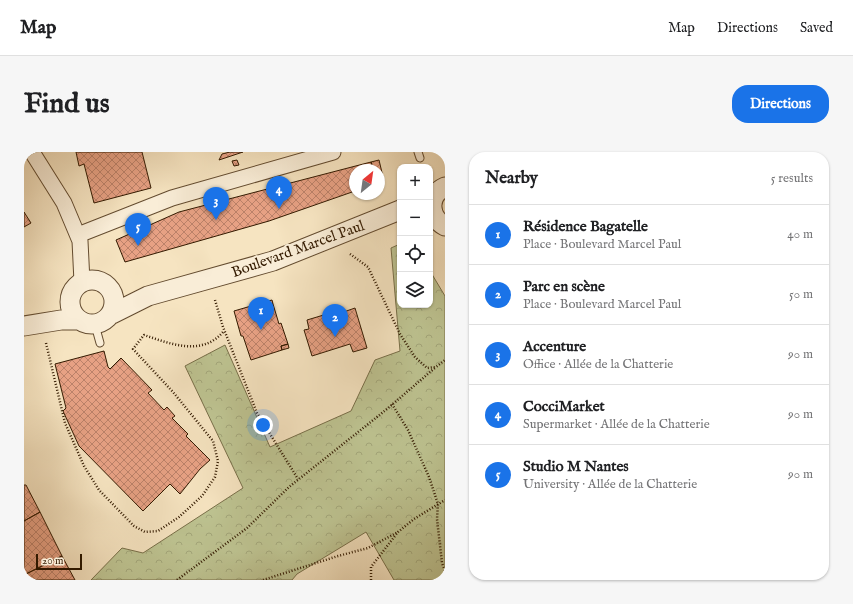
<!DOCTYPE html>
<meta charset="utf-8">
<style>
:root{--surface:#fff;--page:#f6f6f6;--text:#202124;--muted:#757577;--line:#e0e0e0;--accent:#1a73e8}
body{margin:0;font-family:"IM FELL English",serif;background:var(--page);color:var(--text)}
.controls{position:absolute;right:12px;top:12px;display:grid;overflow:hidden;border-radius:8px;box-shadow:0 1px 3px #0004}
.controls button{width:36px;height:36px;display:grid;place-items:center;padding:0;border:0;border-bottom:1px solid var(--line);background:var(--surface);color:var(--text);font:20px sans-serif}
.compass{position:absolute;left:325px;top:12px;width:36px;height:36px;border-radius:50%;background:var(--surface);box-shadow:0 1px 3px #0004;rotate:29deg}
.scale{position:absolute;left:12px;bottom:10px;width:46px;box-sizing:border-box;padding-left:4px;border:2px solid #331a00;border-top:0;font-size:11px;line-height:14px;white-space:nowrap;color:#331a00;-webkit-text-stroke:3px #f9edd7;paint-order:stroke}
.you{position:absolute;left:239px;top:273px;width:14px;height:14px;margin:-10px;border:3px solid #fff;border-radius:50%;background:#1a73e8;box-shadow:0 0 0 6px #1a73e833}
.badge{display:grid;place-items:center;width:26px;height:26px;border-radius:50%;background:var(--accent);color:#fff;font-size:13px;font-weight:700}
.pin{position:absolute;translate:-50% -33px;filter:drop-shadow(0 1px 2px #0008)}
.pin::after{content:'';position:absolute;top:21px;width:14px;height:12px;background:inherit;clip-path:polygon(0 0,100% 0,50% 100%)}
.list{margin:0;padding:0;list-style:none}
h2{display:flex;justify-content:space-between;align-items:center;height:52px;margin:0;padding:0 16px;font-size:17px}
h2 small{font-size:13px;font-weight:400;color:var(--muted)}
.list li{display:grid;grid-template-columns:26px 1fr auto;gap:12px;align-items:center;box-sizing:border-box;height:60px;padding:0 16px;border-top:1px solid var(--line)}
.list b{display:block;font-size:15px;white-space:nowrap}
.list p{margin:0;font-size:13px;white-space:nowrap;color:var(--muted)}
.list em{font-size:13px;font-style:normal;color:var(--muted)}
.icon{flex:none;width:22px;height:22px;fill:none;stroke:currentColor;stroke-width:2;stroke-linecap:round;stroke-linejoin:round}
.map{position:relative;flex:none;width:421px;height:428px;overflow:hidden;border-radius:16px}
header{display:flex;align-items:center;gap:24px;box-sizing:border-box;height:56px;padding:0 20px;background:var(--surface);border-bottom:1px solid var(--line)}
header strong{font-size:19px}
nav{display:flex;gap:22px;margin-inline-start:auto;font-size:14px}
.intro{display:flex;align-items:center;justify-content:space-between;box-sizing:border-box;height:96px;padding:0 24px}
h1{margin:0;font-size:28px}
.button{padding:10px 18px;border-radius:16px;background:var(--accent);color:#fff;font-size:14px;font-weight:700}
main{display:flex;gap:24px;padding:0 24px}
aside{flex:1;background:var(--surface);border-radius:16px;box-shadow:0 1px 3px #0004}
.map>svg:first-child{display:block}
.forest{fill:url(#forest-crowns);stroke:#786f49}
.building{fill:url(#building-cross-hatch);stroke:#331a00}
.lines{fill:none;stroke-linecap:round;stroke-linejoin:round}
.service-casing{stroke:#644c30;stroke-width:9}
.minor-casing{stroke:#644c30;stroke-width:17}
.tertiary-casing{stroke:#644c30;stroke-width:21}
.path{stroke:#331a00;stroke-width:2.5;stroke-dasharray:1 2;stroke-linecap:butt}
.service{stroke:#f9edd7;stroke-width:7}
.minor{stroke:#f9edd7;stroke-width:15}
.tertiary{stroke:#f9edd7;stroke-width:19}
.labels{text-anchor:middle;dominant-baseline:central;stroke-width:4;stroke-linejoin:round;paint-order:stroke}
.street-label{font-size:15px;fill:#331a00;stroke:#f9edd7}
</style>
<header>
<strong>Map</strong>
<nav><a>Map</a><a>Directions</a><a>Saved</a></nav>
</header>
<div class="intro"><h1>Find us</h1><a class="button">Directions</a></div>
<main>
<div class="map">
<svg width="421" height="428" viewBox="0 0 421 428">
<defs>
<pattern id="forest-crowns" width="20" height="18" patternUnits="userSpaceOnUse"><rect width="20" height="18" fill="#bec492"/><path d="M2 6a3 3 0 1 1 6 0M12 15a3 3 0 1 1 6 0" fill="none" stroke="#a4a87c"/></pattern>
<pattern id="building-cross-hatch" width="8" height="8" patternUnits="userSpaceOnUse"><rect width="8" height="8" fill="#e7a184"/><path d="M0 0l8 8M0 8l8-8" fill="none" stroke="#bc826a"/></pattern>
</defs>
<rect width="100%" height="100%" fill="#f6e4c1"/>
<filter id="stains"><feTurbulence type="fractalNoise" baseFrequency=".005" numOctaves="4"/><feColorMatrix values="0 0 0 0 .2 0 0 0 0 .09 0 0 0 0 .02 0 0 0 .5 -.17"/></filter>
<radialGradient id="worn" r=".72"><stop offset=".6" stop-color="#630" stop-opacity="0"/><stop offset="1" stop-color="#630" stop-opacity=".3"/></radialGradient>
<path class="forest" d="M376,92V153H406V119L421,144V428H370L342,380L273,422L268,428H67L98,396L119,401L219,336L161,214L201,193L246,295L327,259L351,208L376,199L367,96Z"/>
<path class="building" d="M52,0H118L127,36L70,51L60,12L55,14Z
M206,0H219L195,8L198,2Z
M213,8L215,13L210,14L208,9Z
M355,8L360,29L355,31V18H349L347,10Z
M347,10L349,18H331V39L245,69L101,110L92,88L155,60Z
M0,60L7,71L0,75Z
M248,148L249,152L235,156L234,152Z
M234,152L235,156L249,152L255,172L257,171L264,192L257,194L258,198L227,208L219,184H217L210,159Z
M331,156L343,196L329,200L326,192L288,204L280,178L285,177L283,168L313,159L314,162Z
M264,192L265,196L258,198L257,194Z
M80,199L84,215L86,217L97,206L128,238L124,241L140,258L143,255L151,264L148,266L164,282L162,284L186,308L176,317L156,342L146,332L119,359L55,294L39,259L42,256L31,212Z
M0,333H2L16,360L0,369Z
M16,360L38,404L0,423V369Z
M38,404L51,428H0V423Z"/>
<g class="lines">
<defs>
<path id="service" d="M394,0L396,6
M71,173L76,191"/>
<path id="minor" d="M8,0L40,51L56,89L58,130
M54,83L148,46L309,0"/>
<path id="tertiary" d="M421,35C403,43 404,65 421,74
M46 150a22 22 0 1 1 44 0a22 22 0 1 1-44 0Z
M88,162L124,144L249,109L376,58
M0,174L37,168H53"/>
</defs>
<use href="#service" class="service-casing"/>
<use href="#minor" class="minor-casing"/>
<use href="#tertiary" class="tertiary-casing"/>
<path class="path" d="M326,102L344,115L376,182L391,205L403,216L412,215L421,208
M191,148L199,175L233,261L274,327
M22,191L41,271L60,314L75,338L110,374L121,380L134,379L155,365L178,344L191,325L194,309L189,289L149,240L109,197L120,183C147,192 178,205 200,179
M368,252L384,278L405,325L414,352L413,367L418,411L421,419
M153,428L223,376L265,335L363,257L412,215
M239,428L314,404L344,396L374,380
M347,428V415L374,380L390,367L421,348"/>
<use href="#service" class="service"/>
<use href="#minor" class="minor"/>
<use href="#tertiary" class="tertiary"/>
</g>
<g class="labels">
<g class="street-label">
<text transform="translate(274 97) rotate(-20)">Boulevard Marcel Paul</text>
</g>
</g>
<rect width="100%" height="100%" filter="url(#stains)"/>
<rect width="100%" height="100%" fill="url(#worn)"/>
</svg>
<div class="controls">
<button>+</button>
<button>−</button>
<button><svg class="icon" aria-label="locate" viewBox="0 0 24 24"><circle cx="12" cy="12" r="6"/><path d="M12 2v4M12 18v4M2 12h4M18 12h4"/></svg></button>
<button><svg class="icon" aria-label="layers" viewBox="0 0 24 24"><path d="M12 4l9 5-9 5-9-5zM3 14l9 5 9-5"/></svg></button>
</div>
<svg class="compass" viewBox="-18 -18 36 36"><path d="M0-13l5 13h-10z" fill="#e53935"/><path d="M0 13l5-13h-10z" fill="#757577"/></svg>
<div class="scale">20 m</div>
<div class="you"></div>
<div class="pin badge" style="left:237px;top:178px">1</div>
<div class="pin badge" style="left:311px;top:185px">2</div>
<div class="pin badge" style="left:192px;top:68px">3</div>
<div class="pin badge" style="left:255px;top:57px">4</div>
<div class="pin badge" style="left:114px;top:94px">5</div>
</div>
<aside>
<h2>Nearby<small>5 results</small></h2>
<ul class="list">
<li><span class="badge">1</span><div><b>Résidence Bagatelle</b><p>Place · Boulevard Marcel Paul</p></div><em>40 m</em></li>
<li><span class="badge">2</span><div><b>Parc en scène</b><p>Place · Boulevard Marcel Paul</p></div><em>50 m</em></li>
<li><span class="badge">3</span><div><b>Accenture</b><p>Office · Allée de la Chatterie</p></div><em>90 m</em></li>
<li><span class="badge">4</span><div><b>CocciMarket</b><p>Supermarket · Allée de la Chatterie</p></div><em>90 m</em></li>
<li><span class="badge">5</span><div><b>Studio M Nantes</b><p>University · Allée de la Chatterie</p></div><em>90 m</em></li>
</ul>
</aside>
</main>
